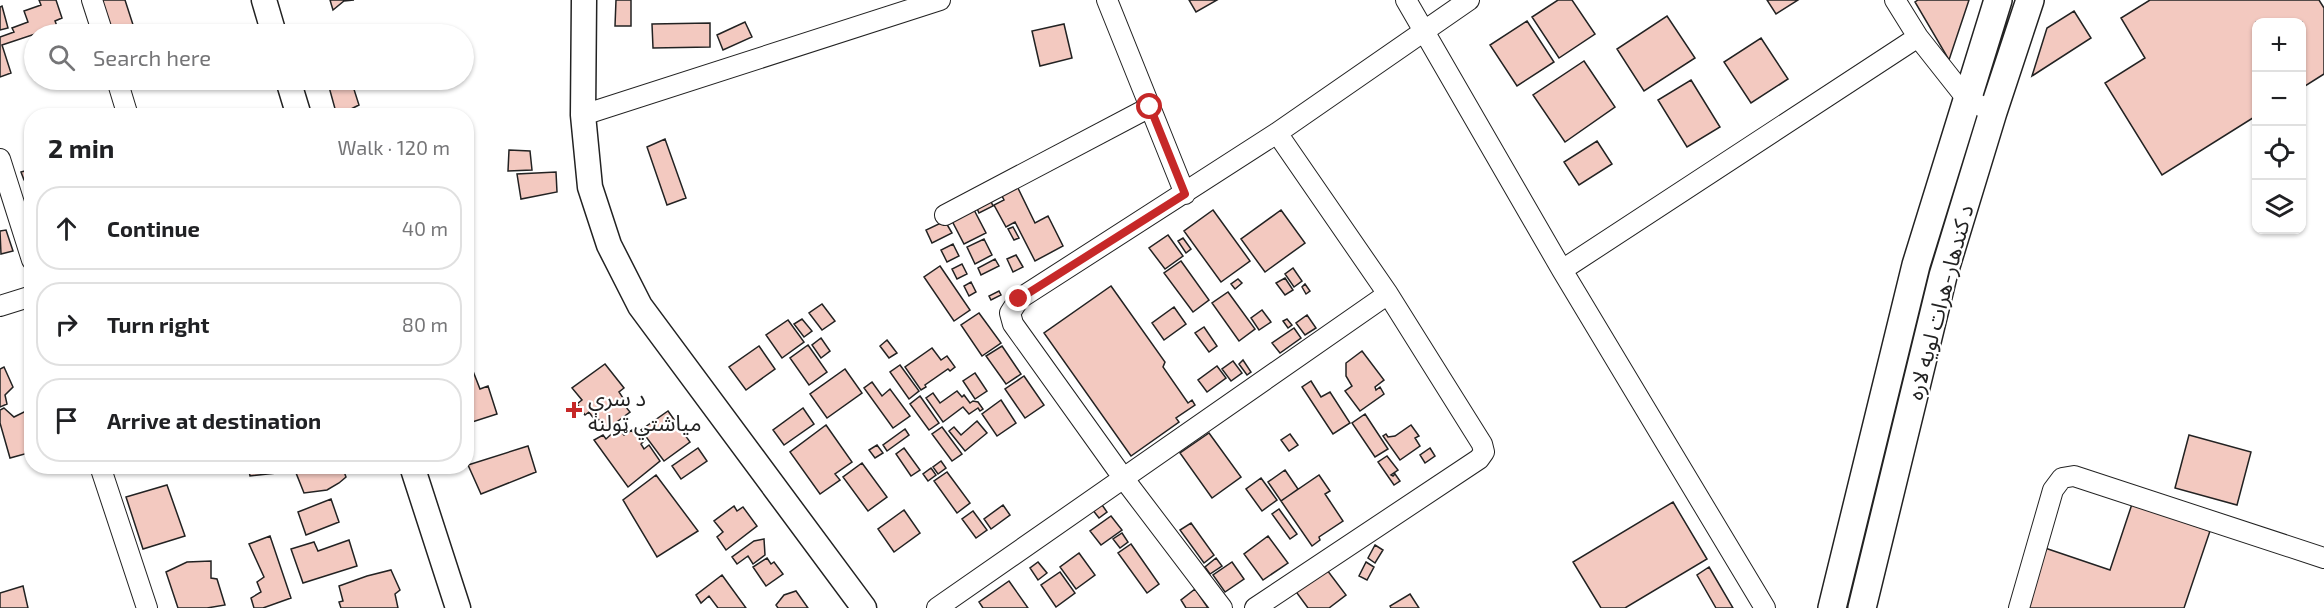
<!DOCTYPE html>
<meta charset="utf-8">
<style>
:root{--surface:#fff;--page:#f2f2f2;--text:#202124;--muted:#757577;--line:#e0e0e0}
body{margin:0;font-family:"Exo 2","Noto Sans Arabic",sans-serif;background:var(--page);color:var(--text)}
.controls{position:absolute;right:18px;top:18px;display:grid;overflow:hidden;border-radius:12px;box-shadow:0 2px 4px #0004}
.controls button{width:54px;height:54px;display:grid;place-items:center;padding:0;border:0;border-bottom:2px solid var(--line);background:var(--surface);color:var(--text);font:30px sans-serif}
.stop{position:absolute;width:18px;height:18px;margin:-14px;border:4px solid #c62828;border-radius:50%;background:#fff}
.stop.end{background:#c62828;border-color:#fff;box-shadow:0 2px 6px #0008}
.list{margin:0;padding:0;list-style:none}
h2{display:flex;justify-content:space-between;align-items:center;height:78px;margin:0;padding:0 24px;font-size:26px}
h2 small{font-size:20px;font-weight:400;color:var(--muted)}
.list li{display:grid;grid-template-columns:39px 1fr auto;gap:18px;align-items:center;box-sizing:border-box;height:84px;margin:0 12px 12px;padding:0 12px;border:2px solid var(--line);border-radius:24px}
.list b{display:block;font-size:22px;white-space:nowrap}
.list em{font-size:20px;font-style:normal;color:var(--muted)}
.icon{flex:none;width:33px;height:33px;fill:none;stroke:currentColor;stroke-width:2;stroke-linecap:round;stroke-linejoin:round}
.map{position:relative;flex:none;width:2324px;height:608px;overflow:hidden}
.search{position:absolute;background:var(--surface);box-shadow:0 2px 4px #0004;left:24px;top:24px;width:450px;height:66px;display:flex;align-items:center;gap:15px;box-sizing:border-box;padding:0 21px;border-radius:33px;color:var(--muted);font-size:22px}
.panel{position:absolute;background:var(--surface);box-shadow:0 2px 4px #0004;left:24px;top:108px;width:450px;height:366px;border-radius:24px}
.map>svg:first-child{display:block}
.building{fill:#f3c9c0;stroke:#222;stroke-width:1.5}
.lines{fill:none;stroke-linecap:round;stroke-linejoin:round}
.minor-casing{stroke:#222;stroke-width:22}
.major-casing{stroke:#222;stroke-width:27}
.highway-casing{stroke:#222;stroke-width:30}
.minor{stroke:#fff;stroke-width:20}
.major{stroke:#fff;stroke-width:24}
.highway{stroke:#fff;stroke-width:27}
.route{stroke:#c62828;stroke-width:8}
.poi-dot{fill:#c62828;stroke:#fff;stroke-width:2}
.labels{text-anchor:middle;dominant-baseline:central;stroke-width:4.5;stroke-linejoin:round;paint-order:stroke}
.street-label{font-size:22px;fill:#222;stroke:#fff}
.poi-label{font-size:22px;fill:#222;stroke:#fff;text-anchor:start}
</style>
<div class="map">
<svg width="2324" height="608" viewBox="0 0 2324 608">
<rect width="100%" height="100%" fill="#fff"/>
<path class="building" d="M39,0H56L62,18L55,21L60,34H41V32L2,45L11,73L0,77V37L14,32L12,28L28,22L24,11L41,5Z
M103,0H125L136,34H110L99,1Z
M330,0H354L344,1L333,10Z
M616,0H631V26H615Z
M1189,0H1217L1196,12Z
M1558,0H1572L1595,34L1559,58L1532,17Z
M1767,0H1798L1776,14Z
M1918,0H1969L1949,60L1915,2Z
M2150,0H2319L2324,8V74L2302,88V22H2256V116L2162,175L2105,83L2145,58L2121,18Z
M2,6L8,28L0,30V7Z
M2074,11L2091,38L2032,76L2047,28Z
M1667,16L1695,58L1644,91L1617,49Z
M1527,21L1554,62L1517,86L1490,45Z
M745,22L752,37L723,50L717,35Z
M710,23V47L653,48L652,24Z
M1064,24L1072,58L1040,66L1032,31Z
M1761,38L1788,79L1751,103L1724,62Z
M1584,61L1615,107L1565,142L1533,95Z
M344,80H351L359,105L337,116L329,87Z
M1691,80L1720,127L1687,147L1658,100Z
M665,139L686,198L667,205L647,147Z
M1597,141L1612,164L1579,185L1564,162Z
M509,150L530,151L532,170L508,171Z
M32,169V179L24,180L21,172Z
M556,172L557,192L521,199L517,174Z
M1016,184L1035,223L1048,216L1063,246L1035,261L1015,222L1006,227L994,205L1004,200L1000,192Z
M989,197L993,206L979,213L975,204Z
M972,206L986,233L964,244L950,217Z
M1213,210L1250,261L1221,282L1184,231Z
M1281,210L1305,243L1265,272L1241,239Z
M945,221L952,233L932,243L926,230Z
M1013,227L1019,238L1014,240L1008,229Z
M6,230L13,251L1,254L0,231Z
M1168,235L1183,256L1165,269L1149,248Z
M1183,238L1191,249L1186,253L1178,241Z
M984,239L992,255L975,264L967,247Z
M953,244L959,256L947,262L941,250Z
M1016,255L1023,267L1013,272L1007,259Z
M995,259L999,266L981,275L978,268Z
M1181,261L1209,300L1193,312L1164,273Z
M962,264L967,274L957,279L952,269Z
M940,266L970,310L954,321L924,277Z
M1293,268L1302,281L1294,287L1285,274Z
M1285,278L1293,290L1285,295L1276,283Z
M1238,279L1242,283L1235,289L1231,284Z
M971,282L976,292L969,296L964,286Z
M1305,284L1310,291L1306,294L1302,287Z
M1111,286L1165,362L1163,367L1188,403L1192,400L1195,405L1176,418L1179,422L1131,456L1044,333Z
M999,291L1001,295L991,300L989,296Z
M1228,292L1255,329L1239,341L1212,303Z
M822,304L835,321L822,330L809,313Z
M1174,307L1186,324L1164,340L1152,323Z
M1262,310L1271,322L1259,330L1251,318Z
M979,313L1001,343L982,356L961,325Z
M1307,315L1316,328L1305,335L1296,323Z
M802,319L812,331L804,337L794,324Z
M1287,319L1292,325L1288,328L1283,321Z
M788,320L804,342L782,358L766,335Z
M1204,327L1217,346L1209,352L1195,333Z
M1294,328L1301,338L1280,353L1272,343Z
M821,338L830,351L821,358L812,345Z
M887,340L897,353L889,358L880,346Z
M808,345L827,372L809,385L790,358Z
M759,346L775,369L746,390L729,367Z
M1002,346L1021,374L1006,384L986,356Z
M932,348L941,360L947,356L955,367L950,371L948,369L925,385L926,387L921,390L905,367Z
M1362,351L1384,380L1375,387L1376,390L1380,387L1384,394L1360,411L1345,391L1352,386L1346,376V363Z
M1243,360L1251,372L1247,375L1239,364Z
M1233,361L1242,373L1231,381L1222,369Z
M605,364L624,388L619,392L623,398L620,400L630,412L606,430L597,417L594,419L589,412L585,415L577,404L582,400L572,388Z
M900,365L919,391L909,399L890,372Z
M471,366L480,389L488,386L497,414L466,424V368Z
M1217,366L1226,378L1207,392L1198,380Z
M4,367L13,387L5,395L7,404L0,407V369Z
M845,369L862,393L827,418L810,394Z
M975,373L987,391L975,399L963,381Z
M1024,376L1044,405L1025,418L1005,389Z
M1311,381L1321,397L1330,392L1350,423L1333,434L1302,387Z
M872,382L882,396L890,389L910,416L893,428L864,388Z
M957,391L962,397L964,395L970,403L973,401L978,402L983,409L980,411L978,408L969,414L963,407L943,422L926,398L933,393L940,403Z
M920,396L939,423L929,430L910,404Z
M1001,400L1016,423L997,436L982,414Z
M4,408L14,417L26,411L32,428V452L10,458L0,423V410Z
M803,408L814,424L784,445L773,430Z
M668,411L690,442L664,461L641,430Z
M1365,414L1388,449L1375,457L1352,423Z
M977,421L987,433L965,451L949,431L954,427L961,435Z
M826,425L852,462L835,474L840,480L820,494L790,452Z
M1411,425L1419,436L1415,438L1420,446L1400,460L1383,436L1386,434L1388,437L1395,436Z
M942,427L962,454L952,461L932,434Z
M618,428L624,435L632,430L635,435L640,433L645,440L641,444L644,449L649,445L660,461L628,487L594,440L603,435L606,439Z
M905,429L909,435L887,451L883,445Z
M1209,433L1241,477L1212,498L1180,453Z
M1290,434L1298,445L1289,451L1281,440Z
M2189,435L2251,452L2237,505L2175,488Z
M877,445L883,453L875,458L869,450Z
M528,446L536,472L481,494L468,465Z
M698,448L707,461L681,479L672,466Z
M904,448L920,470L911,476L896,454Z
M1430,448L1435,456L1425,463L1420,455Z
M1387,456L1398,470L1391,475L1393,476L1395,474L1400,481L1394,485L1378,462Z
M941,461L946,468L938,474L933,467Z
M862,463L887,497L868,511L843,477Z
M248,466H274L276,473L250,476Z
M342,466L346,477L339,483L327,490L304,493L296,473L291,467Z
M931,468L936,475L928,481L923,474Z
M1285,470L1298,489L1281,501L1268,482Z
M947,472L970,503L957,513L934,481Z
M656,475L698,531L657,557L623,500Z
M1319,475L1330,491L1325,494L1343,521L1319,537L1320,540L1312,546L1281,501Z
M1261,478L1277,500L1262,511L1246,489Z
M167,485L185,536L143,549L126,497Z
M331,499L339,522L306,535L298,512Z
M1100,502L1107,512L1099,518L1092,509Z
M1673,502L1707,559L1625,608H1601L1573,562Z
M2132,504L2210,531L2184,608H2025L2045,548L2110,570Z
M1003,505L1010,515L991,529L984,519Z
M734,506L737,511L743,507L757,526L726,550L717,537L723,532L714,521Z
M1279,509L1297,534L1290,539L1272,514Z
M904,510L920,533L894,552L878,529Z
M973,511L987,530L976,538L962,519Z
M1111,516L1122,530L1101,545L1090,531Z
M1191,523L1214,555L1204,563L1180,530Z
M1122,533L1128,542L1120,548L1113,539Z
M270,536L291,598L263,608H254L251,598L261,592L257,582L264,577L249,544Z
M1268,536L1288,563L1263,580L1244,554Z
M764,539L765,555L753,564L748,556L737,564L732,557L754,541Z
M349,540L357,566L303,583L291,549L314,542L318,551Z
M1131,544L1159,584L1147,593L1118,553Z
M1375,545L1383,550L1375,563L1368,558Z
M1079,553L1095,575L1076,589L1060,567Z
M767,558L771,564L774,562L783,574L766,586L753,567Z
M1216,558L1222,566L1210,574L1205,567Z
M211,561V578L217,579L225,605L207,608H178L166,572L187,562Z
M1038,562L1047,573L1038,580L1030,568Z
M1232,562L1244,579L1225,592L1213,575Z
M1366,562L1374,567L1367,580L1359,576Z
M1324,566L1346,595L1329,608H1308L1294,589Z
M1709,567L1733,608H1716L1697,575Z
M391,570L400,590L395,594L398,608H341L339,602L343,601L339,586L367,576Z
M1060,572L1075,593L1056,607L1041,585Z
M722,575L746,608H718L709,596L701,603L696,595Z
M1009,581L1028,608H983L979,602Z
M23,586L28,608H0V593Z
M1195,589L1208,608H1186L1181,600Z
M796,591L808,608H778L776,605L784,595Z
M1410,594L1419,608H1391L1390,606Z"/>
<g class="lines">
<defs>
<path id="minor" d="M92,0L103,34
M1107,0L1185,194
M1406,0L1562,270L1765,608
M1895,0L1918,37L1967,99L1993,112
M117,80L128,116
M583,115L940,0
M0,159L32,260
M945,215L1150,107
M1562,270L1918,37
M0,306L32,296
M100,466L147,608
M937,608L1388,294
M1222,608L1124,479L1013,324L1010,313L1019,299L1277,133L1469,0
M1255,608L1479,459L1484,452L1482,444L1388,294L1277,133
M2019,608L2053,490L2062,478L2074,476L2324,558"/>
<path id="major" d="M264,0L274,34
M584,0L583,115L590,187L609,245L640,306L864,608
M288,80L299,116
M412,466L458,608"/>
<path id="highway" d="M1832,608L1916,265L1998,0
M1862,608L1943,276L1993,112L2030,0"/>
</defs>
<use href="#minor" class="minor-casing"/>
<use href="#major" class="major-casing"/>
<use href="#highway" class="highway-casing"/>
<use href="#minor" class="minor"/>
<use href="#major" class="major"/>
<use href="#highway" class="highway"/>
</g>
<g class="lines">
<path class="route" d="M1019,299L1185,194L1150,107"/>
</g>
<path class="poi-dot" d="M571 401h6v6h6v6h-6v6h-6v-6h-6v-6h6z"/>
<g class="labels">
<g class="street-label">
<text transform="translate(1939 302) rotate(-75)">د کندهار-هرات لويه لاره</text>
</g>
<g class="poi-label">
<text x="588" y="397">د سرې<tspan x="588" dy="25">مياشتي ټولنه</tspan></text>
</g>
</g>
</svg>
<div class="controls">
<button>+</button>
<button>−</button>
<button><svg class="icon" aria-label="locate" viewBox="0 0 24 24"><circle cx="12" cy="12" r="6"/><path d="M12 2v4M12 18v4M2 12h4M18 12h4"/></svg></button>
<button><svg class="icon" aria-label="layers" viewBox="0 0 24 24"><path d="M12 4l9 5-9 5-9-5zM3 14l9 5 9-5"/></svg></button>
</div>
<div class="stop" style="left:1150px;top:107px"></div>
<div class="stop end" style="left:1019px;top:299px"></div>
<div class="search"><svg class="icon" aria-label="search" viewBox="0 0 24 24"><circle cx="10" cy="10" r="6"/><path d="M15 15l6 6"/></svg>Search here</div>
<section class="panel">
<h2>2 min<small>Walk · 120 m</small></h2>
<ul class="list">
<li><svg class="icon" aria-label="ahead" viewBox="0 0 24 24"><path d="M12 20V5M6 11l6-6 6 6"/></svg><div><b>Continue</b></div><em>40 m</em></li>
<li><svg class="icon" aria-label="right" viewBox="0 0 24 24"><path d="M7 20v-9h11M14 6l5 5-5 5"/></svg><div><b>Turn right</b></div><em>80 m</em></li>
<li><svg class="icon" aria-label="arrive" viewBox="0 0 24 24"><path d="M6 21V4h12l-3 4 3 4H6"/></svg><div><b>Arrive at destination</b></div></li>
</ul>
</section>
</div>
